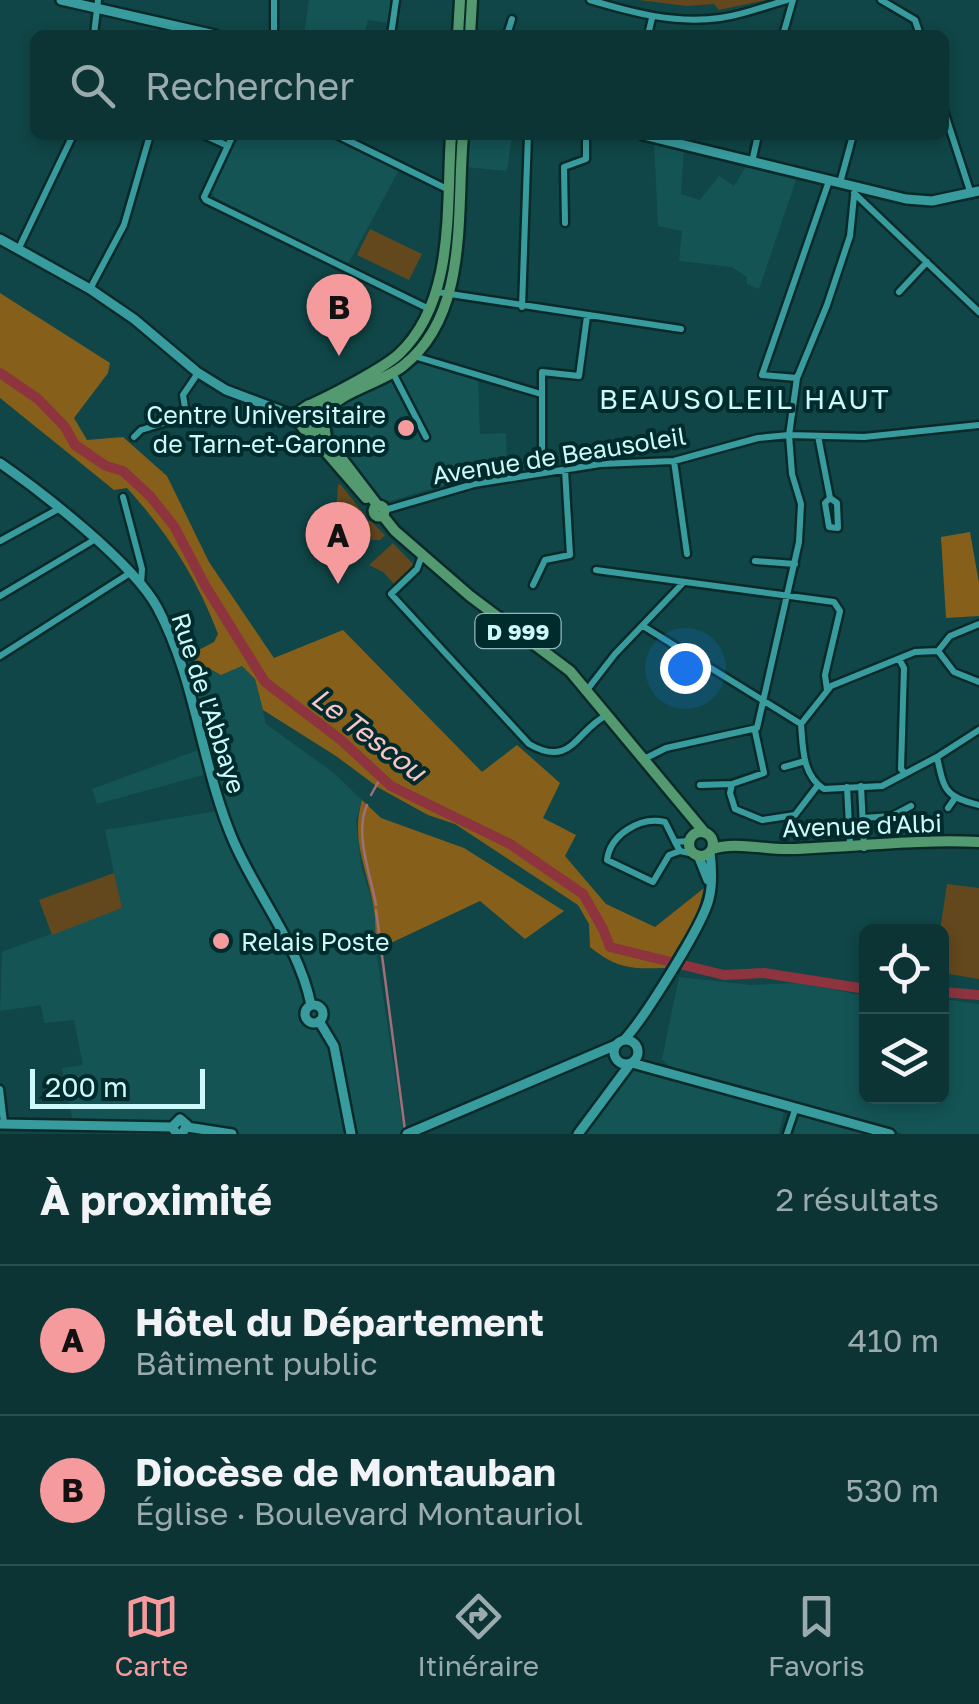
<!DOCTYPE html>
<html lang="fr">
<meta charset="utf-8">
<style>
:root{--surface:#0c3435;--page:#1a3f41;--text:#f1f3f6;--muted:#9aaaad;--line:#2c4f50;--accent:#f59b9e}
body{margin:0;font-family:"Golos Text",sans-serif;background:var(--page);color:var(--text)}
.controls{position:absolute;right:30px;bottom:30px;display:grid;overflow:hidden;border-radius:15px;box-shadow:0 5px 15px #0003}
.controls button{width:90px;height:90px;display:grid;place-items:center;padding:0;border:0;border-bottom:2px solid var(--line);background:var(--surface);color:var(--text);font:50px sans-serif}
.scale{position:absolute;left:30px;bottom:25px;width:175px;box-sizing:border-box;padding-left:10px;border:5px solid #cdf9fa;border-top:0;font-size:28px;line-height:35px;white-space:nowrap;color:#cdf9fa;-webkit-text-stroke:8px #002b2c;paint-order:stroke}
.you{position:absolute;left:685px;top:668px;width:35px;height:35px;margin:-25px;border:8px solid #fff;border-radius:50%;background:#1a73e8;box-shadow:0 0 0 15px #1a73e833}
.badge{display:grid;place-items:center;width:65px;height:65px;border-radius:50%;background:var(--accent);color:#111;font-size:32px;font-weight:700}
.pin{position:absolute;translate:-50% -82px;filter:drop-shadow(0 2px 5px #0008)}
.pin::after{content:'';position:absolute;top:52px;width:35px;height:30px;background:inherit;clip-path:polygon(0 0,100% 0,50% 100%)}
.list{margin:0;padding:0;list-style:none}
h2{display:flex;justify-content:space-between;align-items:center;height:130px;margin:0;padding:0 40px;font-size:42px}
h2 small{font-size:32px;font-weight:400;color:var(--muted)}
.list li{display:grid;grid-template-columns:65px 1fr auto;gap:30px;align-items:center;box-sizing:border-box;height:150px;padding:0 40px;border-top:2px solid var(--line)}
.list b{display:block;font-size:38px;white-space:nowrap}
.list p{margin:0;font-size:32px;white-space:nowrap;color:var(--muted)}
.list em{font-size:32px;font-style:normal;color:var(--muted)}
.icon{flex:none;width:55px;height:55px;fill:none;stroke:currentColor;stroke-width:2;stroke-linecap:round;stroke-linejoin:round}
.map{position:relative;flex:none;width:979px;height:1134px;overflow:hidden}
.search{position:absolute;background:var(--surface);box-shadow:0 5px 15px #0003;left:30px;right:30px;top:30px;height:110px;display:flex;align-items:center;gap:25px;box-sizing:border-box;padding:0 35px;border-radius:15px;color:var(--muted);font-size:38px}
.sheet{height:430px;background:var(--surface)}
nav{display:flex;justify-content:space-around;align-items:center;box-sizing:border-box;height:140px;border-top:2px solid var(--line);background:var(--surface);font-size:28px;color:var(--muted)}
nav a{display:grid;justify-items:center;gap:5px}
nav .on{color:var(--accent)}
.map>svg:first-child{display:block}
.built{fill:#145455}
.green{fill:#63481d}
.forest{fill:#865f1a}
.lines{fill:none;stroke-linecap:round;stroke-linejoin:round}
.stream{stroke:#a06f76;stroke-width:2.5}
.river{stroke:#8d343e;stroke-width:10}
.street-casing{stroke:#0a2a2a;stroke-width:11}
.secondary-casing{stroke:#0a2a2a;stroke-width:14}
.primary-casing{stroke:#0a2a2a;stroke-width:15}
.street{stroke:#389c9f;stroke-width:6}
.secondary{stroke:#389c9f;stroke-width:9}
.primary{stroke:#539a70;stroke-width:10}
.poi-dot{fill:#f59b9e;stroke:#002b2c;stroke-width:4}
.labels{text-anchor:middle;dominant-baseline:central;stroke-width:8;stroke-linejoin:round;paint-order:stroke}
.shield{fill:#002b2c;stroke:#90bbbc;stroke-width:2.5}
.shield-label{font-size:22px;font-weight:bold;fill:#cdf9fa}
.poi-label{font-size:25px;fill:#cdf9fa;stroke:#002b2c;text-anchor:end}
.street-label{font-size:25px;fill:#cdf9fa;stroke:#002b2c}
.neighbourhood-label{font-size:28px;letter-spacing:2.5px;fill:#cdf9fa;stroke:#002b2c}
.water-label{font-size:28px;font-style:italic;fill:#fac5c6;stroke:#002b2c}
</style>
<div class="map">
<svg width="979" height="1134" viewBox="0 0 979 1134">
<rect width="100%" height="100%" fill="#104647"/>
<path class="built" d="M309,0H392L388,23L368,20L364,35H304Z
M237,135H328L399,170L348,264L214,197L211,190Z
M468,135H512L507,171L466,167Z
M654,141L684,148L681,194L700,200L719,176L734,186L747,165L797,177L759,289L747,284V277L732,267L679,261L682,231L658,226Z
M423,361L478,378L480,434L506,433L507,472L456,482L390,501L382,499L335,438L332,417L341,406Z
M187,656L221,675L242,666L255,679L266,724L334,773L362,800L356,820L361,865L374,908L377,957L404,1134H136V1121L72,1118L62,1068L83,1065L74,1020L44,1023L41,1005L0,1011L2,952L121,908L105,830L217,811L207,774L97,804L92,789L209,746L183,658Z
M679,977L751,985L799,983L866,996V1096H942V999L979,1004V1134H903L671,1068L662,1059Z
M631,1069L784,1112L779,1134H586Z
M800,1114L873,1134H793Z"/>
<path class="green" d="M639,0H766L719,10L714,4L687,6Z
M370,229L422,254L409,280L357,255Z
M338,484L341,485L365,515L358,523L362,527L370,520L385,535L380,540H369L347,557H336L329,550L333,544L336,547L346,542L350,534L336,515Z
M393,543L414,565L394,584L383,572L369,565Z
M114,873L122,908L52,935L39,900Z
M947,884L979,888V979L942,973L940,931Z"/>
<path class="forest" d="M0,293L110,363L108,373L74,418L87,440L123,437L167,476L209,562L274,658L343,630L482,772L517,745L560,783L543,818L576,835L565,856L606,904L655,927L704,888L697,915L665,968C632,969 617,969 590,947L589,924L578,905L455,824L428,815L379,788L336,756L263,710L255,679L242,666L221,675L187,656L214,642L218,634C197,578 167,532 127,488L114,490L0,398Z
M970,532L979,583V616L946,618L941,537Z
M362,800L381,818L464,848L564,911L525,939L480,901L376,950C375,937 376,923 374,910C368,869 350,842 362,800Z"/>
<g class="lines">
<path class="stream" d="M371,795L381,777
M367,805C354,833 371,876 376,905
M376,910L405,1130"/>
<path class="river" d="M0,373L38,399L65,427L75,445L106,466L123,471L150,496L174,526L206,587L265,682L341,740L391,786L510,844L583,894L603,929L610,947L724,975L764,973L866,989
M942,992L979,995"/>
<defs>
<path id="street" d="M590,0C634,13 674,24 720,18C743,15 765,6 787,0
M881,0L915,20L920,35
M94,35L98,0
M274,35V0
M391,35L396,0
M507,35L512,19
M648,35L652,18
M783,35L793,0
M944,111L971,194
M204,135L228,146
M233,135L204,197L206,200L429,309
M337,135L447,189
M752,162L758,135
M840,183L853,135
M854,193L979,312
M565,223L564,167L586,159V135
M18,250L73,135
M90,289L124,225L150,135
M437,292L681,329
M899,292L927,262
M522,307L528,135
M414,356L541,394
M393,373L426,437
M797,378L762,375L829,181
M183,421L186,414L183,395L198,373
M818,436L830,498L825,503L829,527L838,528L837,503L830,498
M134,437L141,430L164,423L169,412L179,415L183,422
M674,461L687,554
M542,473V372L579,376L587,316
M123,497L142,569L141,584
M385,510L474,484L600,464L674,461L758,438L789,435L864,437L979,425
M0,541L60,508
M422,555L417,569L391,594L529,744C572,769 576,730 607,715
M755,561L795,564
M596,570L834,602L840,611L825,675L827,690
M533,585L545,560L570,555L565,470
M0,596L94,540
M643,626L801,724C803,748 802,775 824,789L882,786L937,757L979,730
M938,651L954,672L979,682
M938,651L950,636L979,624
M0,656L130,573
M899,659L904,668L901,769L905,773
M587,690L615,654L683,583
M801,724L831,686L915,652L938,651
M937,757C944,790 945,797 979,805
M644,759L666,748L757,728L799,542L801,504L792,474L789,435L797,378L827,305L850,236L854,196
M784,767L805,761
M732,784L730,793L735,809L762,820L795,815L818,785
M700,785L732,784L764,773L755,731
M861,786L864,848
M847,787L850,845
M948,808L955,798
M863,818L892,816L911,806
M689,841L675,842L680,851L694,854
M675,842L665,822C640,816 610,835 607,860L653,882L669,855L680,851
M0,1089L4,1123
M787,1134L796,1107"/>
<path id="secondary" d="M61,0L215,35
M643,135L906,199L932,201L979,191
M0,239L90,289L134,319L197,372L226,390L290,414L298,421
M0,463C43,493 133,563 157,607C196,679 201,765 233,840C257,896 299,945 311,1005
M698,855L708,880
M305 1014a9 9 0 1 1 18 0a9 9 0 1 1-18 0Z
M319,1021L334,1046L351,1134
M614 1052a12 12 0 1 1 24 0a12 12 0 1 1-24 0Z
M624,1040C643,1020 703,925 709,899C713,883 712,868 710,852
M632,1063L890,1134
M0,1124L172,1127
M187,1127L232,1134
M177,1134L172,1127L180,1119L187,1125L182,1134
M407,1134L616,1045
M578,1134L630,1064"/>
<path id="primary" d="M458,35L460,0
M470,35L472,0
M312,404C332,395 384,368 399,354C456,300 446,207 451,135
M324,414C341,390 380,384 403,366C470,314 456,211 463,135
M322,426L315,431L304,429L298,421L300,411L309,405L322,409L326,438L378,506
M308,431L366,498
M373.5 511a5.5 5.5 0 1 1 11 0a5.5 5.5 0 1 1-11 0Z
M383,516L395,531L470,596L570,671L705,833
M689 844a12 12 0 1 1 24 0a12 12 0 1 1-24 0Z
M712,849C736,841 764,850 790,849C853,847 916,839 979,842"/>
</defs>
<use href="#street" class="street-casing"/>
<use href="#secondary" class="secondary-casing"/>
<use href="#primary" class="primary-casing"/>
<use href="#street" class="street"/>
<use href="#secondary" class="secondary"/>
<use href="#primary" class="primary"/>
</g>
<g class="poi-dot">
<circle cx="406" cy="428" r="10"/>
<circle cx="221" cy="941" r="10"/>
</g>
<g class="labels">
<rect class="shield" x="475.5" y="614" width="85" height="34" rx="8"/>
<g class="shield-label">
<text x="518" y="631">D 999</text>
</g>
<g class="poi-label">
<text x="386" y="414">Centre Universitaire<tspan x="386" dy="29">de Tarn-et-Garonne</tspan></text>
<text x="241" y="941" text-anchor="start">Relais Poste</text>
</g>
<g class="street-label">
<text transform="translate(559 455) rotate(-9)">Avenue de Beausoleil</text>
<text transform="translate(209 703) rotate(72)">Rue de l'Abbaye</text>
<text transform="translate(862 825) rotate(-2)">Avenue d'Albi</text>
</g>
<g class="neighbourhood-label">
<text x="745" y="398">BEAUSOLEIL HAUT</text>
</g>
<g class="water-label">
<text transform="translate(369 734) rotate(37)">Le Tescou</text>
</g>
</g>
</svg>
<div class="controls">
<button><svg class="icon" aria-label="locate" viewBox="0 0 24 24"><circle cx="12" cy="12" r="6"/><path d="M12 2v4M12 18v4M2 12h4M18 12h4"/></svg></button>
<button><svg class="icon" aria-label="layers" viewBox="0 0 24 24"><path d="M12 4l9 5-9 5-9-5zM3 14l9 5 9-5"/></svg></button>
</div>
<div class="scale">200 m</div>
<div class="you"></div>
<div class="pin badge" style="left:338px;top:584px">A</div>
<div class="pin badge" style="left:339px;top:356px">B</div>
<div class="search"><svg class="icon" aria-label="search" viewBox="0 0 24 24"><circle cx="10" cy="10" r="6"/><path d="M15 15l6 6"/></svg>Rechercher</div>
</div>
<section class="sheet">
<h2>À proximité<small>2 résultats</small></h2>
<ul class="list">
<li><span class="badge">A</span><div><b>Hôtel du Département</b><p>Bâtiment public</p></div><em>410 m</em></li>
<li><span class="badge">B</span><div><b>Diocèse de Montauban</b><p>Église · Boulevard Montauriol</p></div><em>530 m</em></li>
</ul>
</section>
<nav>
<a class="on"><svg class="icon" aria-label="map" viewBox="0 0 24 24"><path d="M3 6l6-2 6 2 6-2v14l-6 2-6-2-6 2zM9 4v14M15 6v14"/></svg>Carte</a>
<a><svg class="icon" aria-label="directions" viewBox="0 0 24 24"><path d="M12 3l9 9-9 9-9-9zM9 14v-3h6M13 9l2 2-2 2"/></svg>Itinéraire</a>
<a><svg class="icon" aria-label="saved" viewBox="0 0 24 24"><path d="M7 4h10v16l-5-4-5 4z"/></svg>Favoris</a>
</nav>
